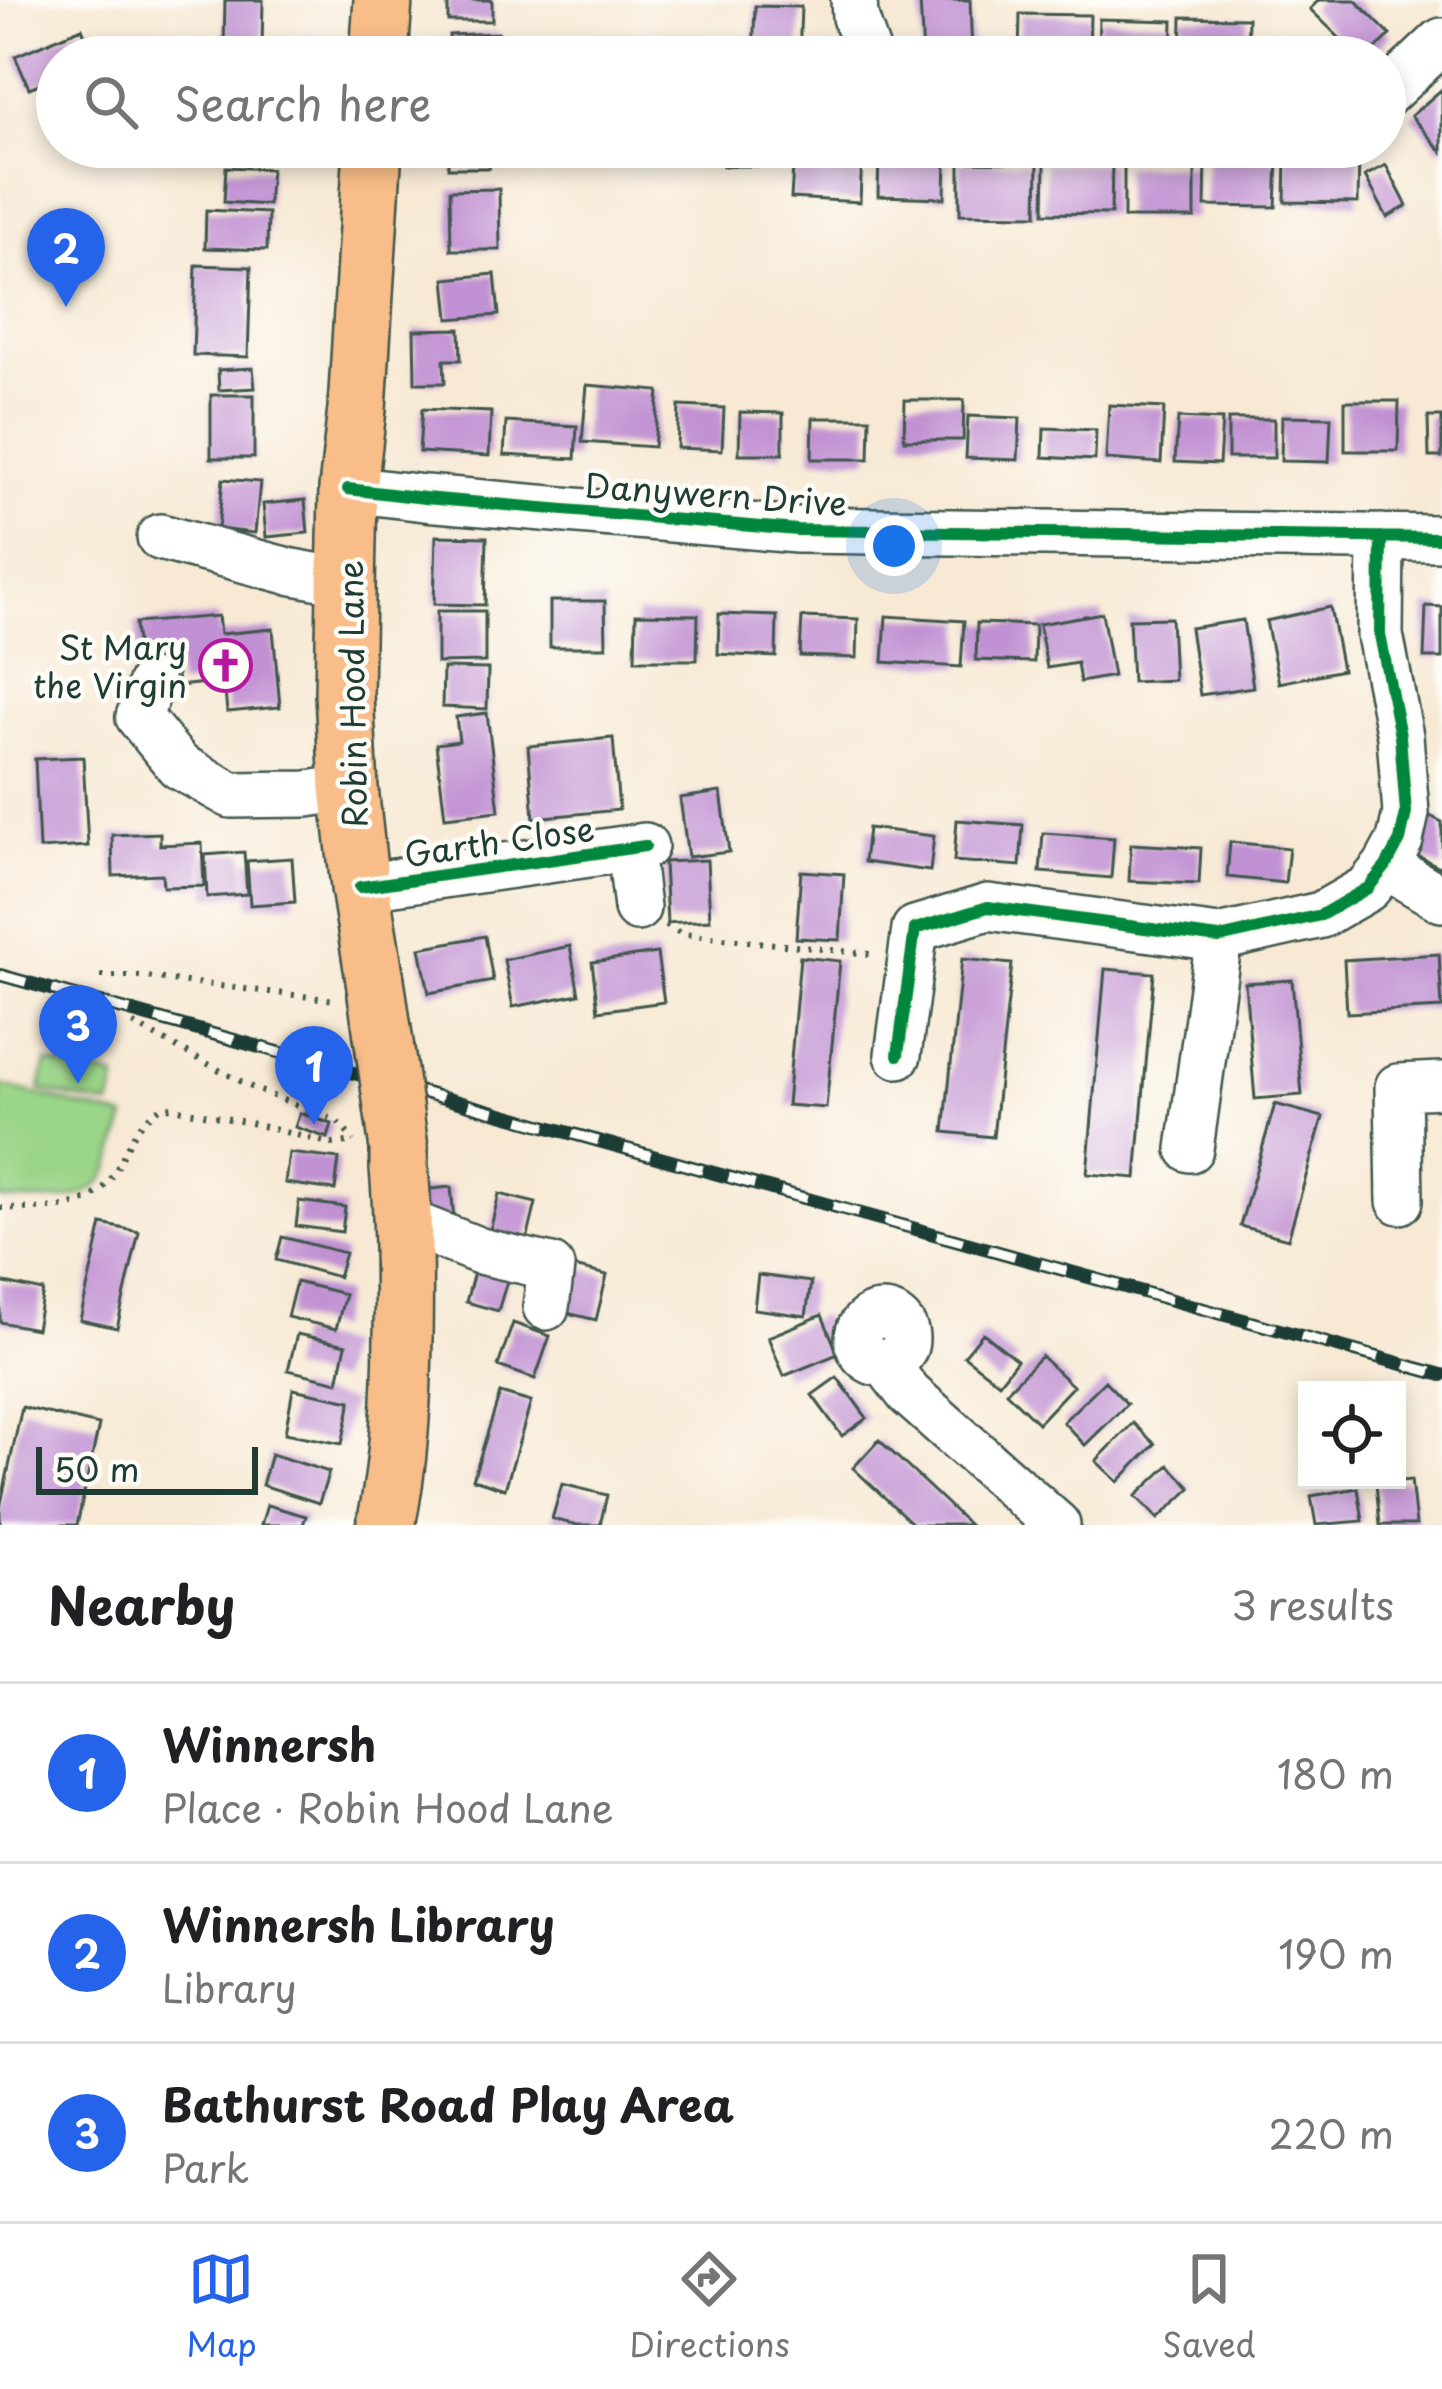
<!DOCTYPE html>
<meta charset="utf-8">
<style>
:root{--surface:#fff;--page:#f2f2f2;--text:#202124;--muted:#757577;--line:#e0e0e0;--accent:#2563eb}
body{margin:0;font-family:"Playpen Sans",sans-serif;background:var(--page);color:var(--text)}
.controls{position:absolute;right:36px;bottom:36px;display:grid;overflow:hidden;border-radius:0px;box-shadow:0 6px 18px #0003}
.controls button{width:108px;height:108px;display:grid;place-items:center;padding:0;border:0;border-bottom:3px solid var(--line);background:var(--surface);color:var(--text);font:60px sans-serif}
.scale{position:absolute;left:36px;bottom:30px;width:222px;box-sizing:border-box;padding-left:12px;border:6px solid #1f3d34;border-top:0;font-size:33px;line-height:42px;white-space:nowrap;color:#1f3d34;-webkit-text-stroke:9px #fdfcf7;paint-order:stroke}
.you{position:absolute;left:894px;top:546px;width:42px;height:42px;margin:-30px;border:9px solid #fff;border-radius:50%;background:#1a73e8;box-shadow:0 0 0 18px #1a73e833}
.badge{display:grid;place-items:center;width:78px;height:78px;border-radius:50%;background:var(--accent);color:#fff;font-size:39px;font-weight:700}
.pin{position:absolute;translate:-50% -99px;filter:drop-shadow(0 3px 6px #0008)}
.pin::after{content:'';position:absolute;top:63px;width:42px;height:36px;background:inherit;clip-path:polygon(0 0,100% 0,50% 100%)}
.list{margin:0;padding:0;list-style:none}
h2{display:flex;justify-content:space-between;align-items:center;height:156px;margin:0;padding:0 48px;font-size:51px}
h2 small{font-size:39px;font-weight:400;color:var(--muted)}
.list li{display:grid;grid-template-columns:78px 1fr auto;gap:36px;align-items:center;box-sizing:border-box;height:180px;padding:0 48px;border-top:3px solid var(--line)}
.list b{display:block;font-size:45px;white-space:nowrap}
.list p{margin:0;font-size:39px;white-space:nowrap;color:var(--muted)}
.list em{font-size:39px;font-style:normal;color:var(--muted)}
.icon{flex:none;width:66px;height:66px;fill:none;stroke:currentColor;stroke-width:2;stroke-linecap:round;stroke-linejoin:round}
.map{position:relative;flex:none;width:1442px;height:1525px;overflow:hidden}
.search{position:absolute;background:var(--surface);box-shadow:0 6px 18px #0003;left:36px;right:36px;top:36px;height:132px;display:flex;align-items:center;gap:30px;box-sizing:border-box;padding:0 42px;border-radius:66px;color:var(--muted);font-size:45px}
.sheet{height:696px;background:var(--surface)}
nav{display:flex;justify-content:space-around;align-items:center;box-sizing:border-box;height:168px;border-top:3px solid var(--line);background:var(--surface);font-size:33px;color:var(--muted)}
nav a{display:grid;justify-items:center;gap:6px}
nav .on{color:var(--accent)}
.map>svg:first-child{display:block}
.green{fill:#9ad487;stroke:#5c885e;stroke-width:3}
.building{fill:#c192d3}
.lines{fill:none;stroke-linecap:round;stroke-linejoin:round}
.minor-casing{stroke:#3f574c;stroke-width:50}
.major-casing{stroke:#3f574c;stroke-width:62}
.path{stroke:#3f574c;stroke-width:6;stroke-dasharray:3 9;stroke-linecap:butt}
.minor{stroke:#fff;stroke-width:45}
.major{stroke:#f8bd88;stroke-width:57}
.rail-casing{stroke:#1f3d34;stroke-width:14}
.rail{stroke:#fdfcf7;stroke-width:9;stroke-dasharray:27;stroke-linecap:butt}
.major-bridge-casing{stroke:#3f574c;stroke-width:62;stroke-linecap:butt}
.major-bridge{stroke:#f8bd88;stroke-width:57}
.cycleway-casing{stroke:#fdfcf7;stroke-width:20}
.cycleway{stroke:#00873e;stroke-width:12}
.labels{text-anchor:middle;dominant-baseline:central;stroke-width:9;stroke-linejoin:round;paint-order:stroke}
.street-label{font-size:33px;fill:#1f3d34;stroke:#fdfcf7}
.poi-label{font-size:33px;fill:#1f3d34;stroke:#fdfcf7;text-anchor:end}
</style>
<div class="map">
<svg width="1442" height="1525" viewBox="0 0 1442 1525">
<rect width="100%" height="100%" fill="#fdfcf7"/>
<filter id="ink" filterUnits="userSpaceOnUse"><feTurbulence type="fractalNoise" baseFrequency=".00833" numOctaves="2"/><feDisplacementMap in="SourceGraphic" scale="24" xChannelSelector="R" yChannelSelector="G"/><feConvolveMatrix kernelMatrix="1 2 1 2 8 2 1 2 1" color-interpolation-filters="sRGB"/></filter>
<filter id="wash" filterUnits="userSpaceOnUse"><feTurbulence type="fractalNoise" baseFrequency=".004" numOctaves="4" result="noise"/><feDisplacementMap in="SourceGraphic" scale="48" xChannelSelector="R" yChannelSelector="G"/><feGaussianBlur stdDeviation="2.7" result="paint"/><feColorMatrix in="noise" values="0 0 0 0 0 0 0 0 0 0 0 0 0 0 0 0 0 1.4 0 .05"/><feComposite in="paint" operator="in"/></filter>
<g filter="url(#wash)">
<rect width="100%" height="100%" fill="#f7e9d4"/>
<path class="green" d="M46,1062L117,1078L110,1106L40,1090Z
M0,1085L126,1118C120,1135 116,1156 107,1173C89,1207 33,1201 0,1199Z"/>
<g id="blocks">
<path class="building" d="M225,0H263L262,49L224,48Z
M448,0H492V21H448Z
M920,0H970L972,57H923Z
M1319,0H1355L1390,35L1368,57H1359L1310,9Z
M755,6L801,7L799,57H753Z
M1020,14L1090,15L1089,57H1019Z
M1182,17L1248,18L1247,57H1181Z
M1099,19L1173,21L1172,57H1098Z
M82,28L94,57H57V77L29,88L15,56Z
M499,33L500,57H450L449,35Z
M1442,89V152L1411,116Z
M448,147H489V168H448Z
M723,147H767V166H723Z
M794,151L862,154L860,202L791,198Z
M879,151L946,153L945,198L878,196Z
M1286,154L1359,155L1358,203L1285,202Z
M1206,156L1278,158L1276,207L1205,206Z
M960,162L1038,163L1037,215L960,214Z
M1045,163L1112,164L1111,214L1044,213Z
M1195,165V218H1124V166Z
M1386,165L1407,206L1387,217L1365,176Z
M226,167L271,169L268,205L224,202Z
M499,189L500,250H451L450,190Z
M206,210L268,213L267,250L205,248Z
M196,265L251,267L248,357L193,355Z
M495,274L499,315L449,319L445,279Z
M460,329L461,360H444L445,383H415L414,330Z
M253,368L255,388L219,390L218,370Z
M587,385L659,391L654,447L582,442Z
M211,395H254V458H211Z
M905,400H964L963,440H904Z
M1345,401H1399L1398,451H1345Z
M1109,405L1164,408L1161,463L1106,459Z
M679,406L724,408L722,450L677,448Z
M422,409L491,412L489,456L419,452Z
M740,412L783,413V454H739Z
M968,416L1020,418L1018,460L966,458Z
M1282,416L1331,417L1329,462L1281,461Z
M1428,417H1442V457H1429Z
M813,418H870L869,459H812Z
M1178,418L1222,420L1219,464L1175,462Z
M1228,419H1274V458H1228Z
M506,422L577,426L575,459L504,455Z
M1044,428L1096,430L1095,460L1043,457Z
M223,479L260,482L255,533L218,529Z
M305,500L308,533L266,537L263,504Z
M436,536L487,537L485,605L434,604Z
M550,601H605L606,647H550Z
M1426,606L1442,607V658H1424Z
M1330,607L1342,670L1279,683L1266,621Z
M437,611H485V662L437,663Z
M1102,613L1113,676L1080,682L1077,663L1047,668L1039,624Z
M636,614L698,615L697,660H635Z
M719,614L777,616L776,657L718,654Z
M218,616L220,634L273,629L280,707L227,712L224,681L178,686L176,663L139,667L135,623Z
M886,616L964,621L961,667L883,662Z
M802,617L858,619L857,658L800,656Z
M1171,618L1174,680L1132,682L1129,619Z
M1243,620L1253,687L1200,695L1190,628Z
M977,623L1035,625L1034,662L976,660Z
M443,668L488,669L487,709L442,707Z
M487,713L499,811L445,817L436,744L459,741L456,717Z
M613,738L619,810L534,818L528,746Z
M83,757L88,846L39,849L35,759Z
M721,792L729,852L688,857L680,798Z
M1428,815L1442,822V868L1410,852Z
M957,820L1023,825L1020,866L954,861Z
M868,828L934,836L930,871L864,862Z
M160,833V845L202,843L204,886L163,887L162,874L113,876L112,835Z
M1043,833L1114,838L1111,878L1040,872Z
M1230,842L1289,848L1285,883L1227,877Z
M1131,844L1201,848L1199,884L1129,881Z
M244,852L247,894L207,897L205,855Z
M292,858L295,902L250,905L247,861Z
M707,860L710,920L667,923L664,862Z
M801,871L844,874L840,940L796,938Z
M485,936L493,981L429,993L420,948Z
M570,946L579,994L513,1007L504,960Z
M657,953L664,1002L598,1011L592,962Z
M1439,954L1442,1008L1347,1013L1344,960Z
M800,957L840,961L826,1108L787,1105Z
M962,959L1012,964L993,1137L944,1132Z
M1105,969L1154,973L1136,1178L1087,1174Z
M1292,980L1302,1095L1255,1099L1245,983Z
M1275,1104L1323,1117L1288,1239L1240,1226Z
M300,1113L332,1124L328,1138L295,1127Z
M289,1153L339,1159L335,1190L285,1183Z
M451,1187L454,1219L414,1223L411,1191Z
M499,1194L536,1203L525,1248L488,1239Z
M299,1201L345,1207L342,1232L296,1226Z
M102,1224L139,1232L117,1328L80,1320Z
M282,1237L345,1253L338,1277L276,1260Z
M477,1261L510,1271L498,1311L466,1302Z
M570,1266L607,1275L596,1320L559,1311Z
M758,1275L811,1282L806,1316L754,1309Z
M0,1282L43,1291L36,1329L0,1322Z
M296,1282L345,1294L336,1329L287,1317Z
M822,1315L838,1354L784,1376L768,1337Z
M513,1323L550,1336L535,1379L498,1366Z
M983,1333L1017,1360L999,1383L964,1356Z
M297,1334L346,1345L338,1382L288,1370Z
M1041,1356L1073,1386L1038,1423L1006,1392Z
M837,1377L867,1418L842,1436L812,1395Z
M1105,1381L1127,1404L1085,1445L1063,1422Z
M293,1389L351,1401L342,1444L285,1433Z
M500,1393L531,1402L505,1489L473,1479Z
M22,1407L99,1425L77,1525H0V1508Z
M1133,1423L1155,1444L1118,1482L1096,1461Z
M879,1440L943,1500L969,1525H914L853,1468Z
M271,1454L329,1472L319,1503L262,1485Z
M1169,1465L1191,1488L1158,1519L1136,1496Z
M1411,1480L1416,1525H1380L1376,1483Z
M562,1484L607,1495L600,1525H577L552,1519Z
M1358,1488L1363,1521L1316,1525L1311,1496Z
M267,1505L306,1516L303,1525H261Z"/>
</g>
</g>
<g filter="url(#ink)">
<use href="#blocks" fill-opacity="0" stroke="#3f574c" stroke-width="3"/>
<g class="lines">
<defs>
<path id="minor" d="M854,0L855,17L869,57
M1385,95L1442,41
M348,489L425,498L797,530L1442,538
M160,537L288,571L347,582
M151,683L139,717L179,766L231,795L307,794L349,788
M630,849L637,908
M1386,866L1442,899
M360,887L645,846
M898,1055L915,929L988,907L1219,938L1321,915L1368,888L1386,866L1400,840L1406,813L1400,736L1380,635L1381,537
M1190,1149L1219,938
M1400,1201L1398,1087L1442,1085
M404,1221L480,1251L551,1267L546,1307
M858 1339a24 24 0 1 1 48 0a24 24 0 1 1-48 0Z
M889,1361L892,1372L909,1394L1057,1525"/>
<path id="major" d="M379,57L383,0
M373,147L357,409L348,489L344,694L349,788L360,887L375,980
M386,1525C399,1463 402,1401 403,1338C404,1281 404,1225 399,1168"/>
</defs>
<use href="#minor" class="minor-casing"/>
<use href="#major" class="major-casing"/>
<path class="path" d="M666,925L682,934L878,955
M101,976H138L335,1000
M133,1024L255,1089L337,1121L354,1141
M0,1208C45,1209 96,1215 118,1166C132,1138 136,1124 163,1106L250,1123L332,1144L355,1141"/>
<use href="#minor" class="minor"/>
<use href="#major" class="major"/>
<defs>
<path id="rail" d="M0,975L1442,1375"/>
</defs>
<use href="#rail" class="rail-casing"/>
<use href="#rail" class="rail"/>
<defs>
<path id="major-bridge" d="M375,980L399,1148V1168"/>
</defs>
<use href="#major-bridge" class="major-bridge-casing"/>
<use href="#major-bridge" class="major-bridge"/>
<defs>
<path id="cycleway" d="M348,489L425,498L797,530L1442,538
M360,887L645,846
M898,1055L915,929L988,907L1219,938L1321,915L1368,888L1386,866L1400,840L1406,813L1400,736L1380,635L1381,537"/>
</defs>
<use href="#cycleway" class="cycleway-casing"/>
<use href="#cycleway" class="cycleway"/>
</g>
</g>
<defs>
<symbol id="church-ring" viewBox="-11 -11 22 22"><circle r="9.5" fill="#fdfcf7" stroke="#b5179e" stroke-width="1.5"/><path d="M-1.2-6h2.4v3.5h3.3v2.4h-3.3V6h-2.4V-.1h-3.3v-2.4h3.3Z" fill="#b5179e"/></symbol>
</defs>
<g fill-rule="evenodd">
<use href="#church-ring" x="196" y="636" width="59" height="59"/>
</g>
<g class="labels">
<g class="street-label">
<text transform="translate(716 493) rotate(4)">Danywern Drive</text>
<text transform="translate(351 694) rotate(-91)">Robin Hood Lane</text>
<text transform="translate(499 840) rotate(-8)">Garth Close</text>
</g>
<g class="poi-label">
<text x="187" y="646">St Mary<tspan x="187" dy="38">the Virgin</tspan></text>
</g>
</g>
</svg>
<div class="controls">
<button><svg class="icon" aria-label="locate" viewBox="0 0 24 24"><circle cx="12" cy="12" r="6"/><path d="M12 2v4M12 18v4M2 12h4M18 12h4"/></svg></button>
</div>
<div class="scale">50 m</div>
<div class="you"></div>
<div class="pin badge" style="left:314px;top:1125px">1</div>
<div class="pin badge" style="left:66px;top:307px">2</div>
<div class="pin badge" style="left:78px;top:1084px">3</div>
<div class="search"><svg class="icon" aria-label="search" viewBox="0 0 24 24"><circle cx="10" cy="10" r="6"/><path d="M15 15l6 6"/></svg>Search here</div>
</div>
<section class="sheet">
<h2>Nearby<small>3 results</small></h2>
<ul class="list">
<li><span class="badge">1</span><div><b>Winnersh</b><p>Place · Robin Hood Lane</p></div><em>180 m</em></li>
<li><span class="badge">2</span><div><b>Winnersh Library</b><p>Library</p></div><em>190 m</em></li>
<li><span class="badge">3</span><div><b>Bathurst Road Play Area</b><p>Park</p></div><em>220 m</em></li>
</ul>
</section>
<nav>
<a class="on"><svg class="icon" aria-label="map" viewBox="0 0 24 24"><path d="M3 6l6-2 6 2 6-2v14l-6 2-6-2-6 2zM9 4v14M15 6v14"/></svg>Map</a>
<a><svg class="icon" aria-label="directions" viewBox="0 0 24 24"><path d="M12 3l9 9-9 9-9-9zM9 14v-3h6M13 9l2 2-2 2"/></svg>Directions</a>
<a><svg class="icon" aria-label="saved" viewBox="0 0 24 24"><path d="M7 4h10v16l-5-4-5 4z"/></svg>Saved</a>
</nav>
